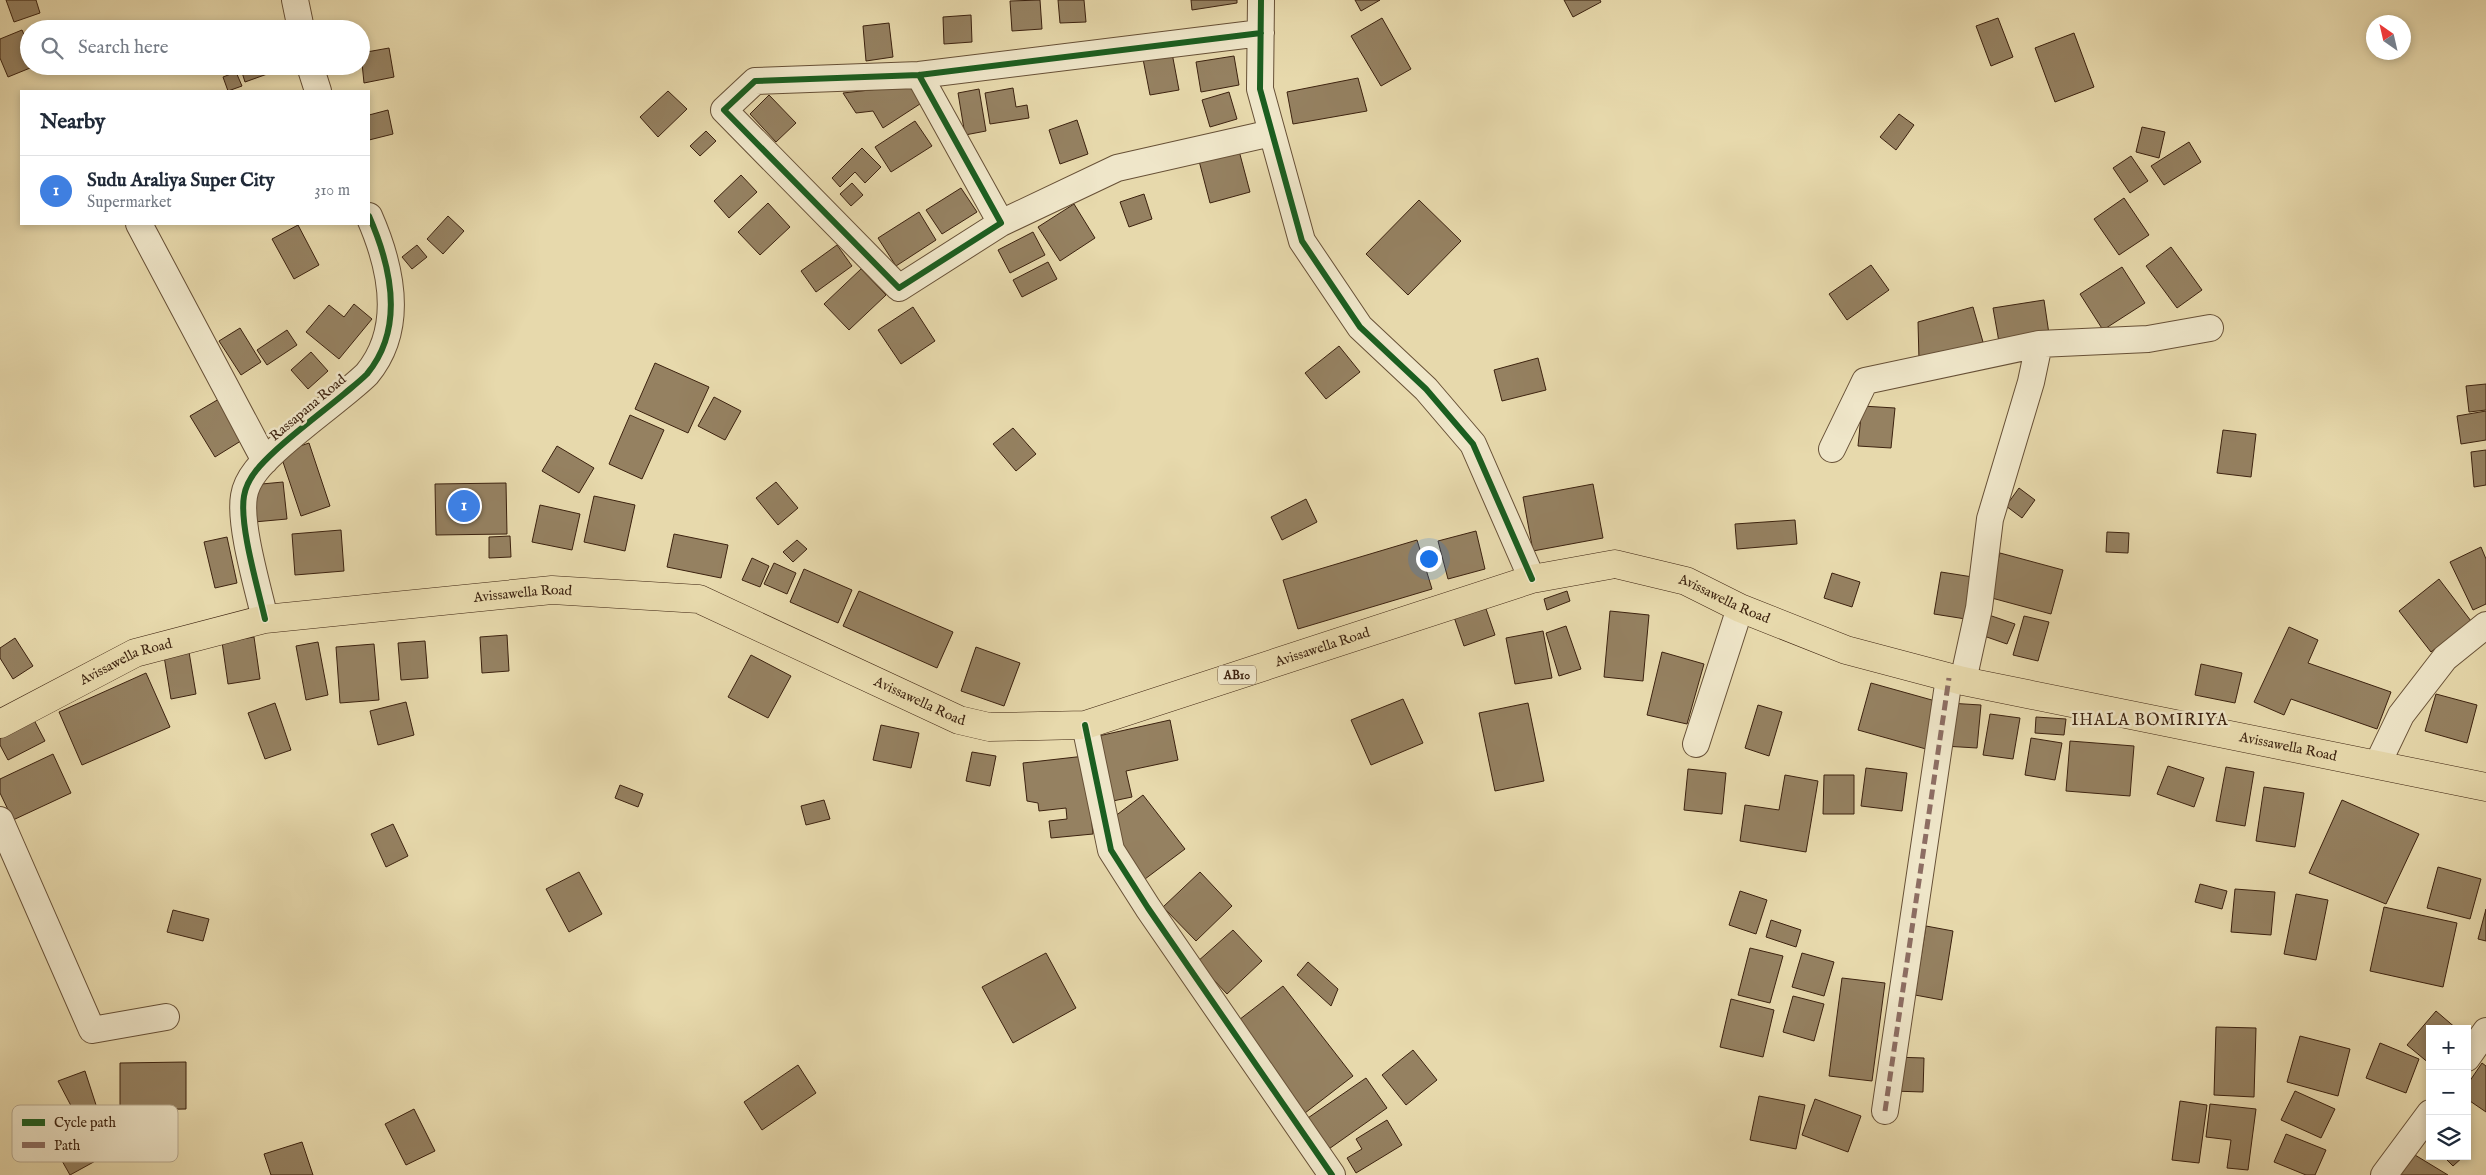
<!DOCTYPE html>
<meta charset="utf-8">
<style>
:root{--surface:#fff;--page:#f2f2f3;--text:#1f2937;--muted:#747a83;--line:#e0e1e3;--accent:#d93025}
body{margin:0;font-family:"IM FELL English",serif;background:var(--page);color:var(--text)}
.controls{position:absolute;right:15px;bottom:15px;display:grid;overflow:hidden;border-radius:0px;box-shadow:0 2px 8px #0003}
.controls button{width:45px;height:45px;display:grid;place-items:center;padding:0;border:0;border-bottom:1px solid var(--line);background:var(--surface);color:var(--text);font:25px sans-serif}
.compass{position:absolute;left:2366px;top:15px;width:45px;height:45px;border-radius:50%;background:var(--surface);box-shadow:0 2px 8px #0003;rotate:326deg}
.you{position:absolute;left:1428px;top:558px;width:18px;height:18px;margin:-12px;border:4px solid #fff;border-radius:50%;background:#1a73e8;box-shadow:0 0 0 8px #1a73e833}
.badge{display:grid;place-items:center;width:32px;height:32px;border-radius:50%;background:var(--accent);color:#fff;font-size:16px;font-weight:700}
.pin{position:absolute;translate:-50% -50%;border:2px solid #fff;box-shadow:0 1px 5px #0006}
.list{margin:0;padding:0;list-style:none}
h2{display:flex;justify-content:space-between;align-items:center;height:65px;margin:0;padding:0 20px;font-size:21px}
h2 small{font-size:16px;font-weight:400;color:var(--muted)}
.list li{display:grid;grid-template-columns:32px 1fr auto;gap:15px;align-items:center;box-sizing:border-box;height:70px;padding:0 20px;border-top:1px solid var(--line)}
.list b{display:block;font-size:19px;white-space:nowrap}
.list p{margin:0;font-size:16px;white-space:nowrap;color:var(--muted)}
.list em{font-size:16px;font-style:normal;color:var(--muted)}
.icon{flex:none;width:28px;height:28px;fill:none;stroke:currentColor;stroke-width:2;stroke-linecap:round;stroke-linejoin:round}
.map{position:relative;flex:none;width:2486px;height:1175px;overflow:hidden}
.search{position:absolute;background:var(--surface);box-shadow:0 2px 8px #0003;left:20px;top:20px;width:350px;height:55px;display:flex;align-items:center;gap:12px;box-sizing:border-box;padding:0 18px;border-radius:28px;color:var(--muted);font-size:19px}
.panel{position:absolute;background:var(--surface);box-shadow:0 2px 8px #0003;left:20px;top:90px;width:350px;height:135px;border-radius:0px}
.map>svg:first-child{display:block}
.building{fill:#958161;stroke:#3c220f}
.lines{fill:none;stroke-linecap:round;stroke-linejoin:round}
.minor-casing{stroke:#675036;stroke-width:28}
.major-casing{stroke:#3c220f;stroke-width:29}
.minor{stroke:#efe6c9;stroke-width:26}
.major{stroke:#e7d9ac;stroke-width:28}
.quiet{stroke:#8d6e63;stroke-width:5;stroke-dasharray:10 5;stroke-linecap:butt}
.cycleway-casing{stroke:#efe6c9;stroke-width:9}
.cycleway{stroke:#1b5e20;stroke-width:6}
.labels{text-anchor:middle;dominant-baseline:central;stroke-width:5;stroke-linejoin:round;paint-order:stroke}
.shield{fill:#efe6c9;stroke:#725d47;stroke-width:1}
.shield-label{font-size:12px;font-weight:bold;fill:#3c220f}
.street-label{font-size:14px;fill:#3c220f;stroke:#efe6c9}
.quarter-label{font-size:16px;letter-spacing:1px;fill:#3c220f;stroke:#efe6c9}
.key{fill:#efe6c9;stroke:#b9ab91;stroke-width:1}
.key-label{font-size:14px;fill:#3c220f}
</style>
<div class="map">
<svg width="2486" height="1175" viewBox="0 0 2486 1175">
<rect width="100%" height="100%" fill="#e7d9ac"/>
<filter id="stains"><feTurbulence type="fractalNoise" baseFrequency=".004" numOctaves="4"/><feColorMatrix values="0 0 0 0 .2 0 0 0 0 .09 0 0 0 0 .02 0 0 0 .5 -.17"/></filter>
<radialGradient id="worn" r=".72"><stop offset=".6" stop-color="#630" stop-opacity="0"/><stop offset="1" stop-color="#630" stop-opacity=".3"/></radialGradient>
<path class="building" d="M6,0H36L40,13L14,22Z
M1040,0L1042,29L1012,31L1010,1Z
M1058,0H1084L1086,22L1060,23Z
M1191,0H1237V3L1192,10Z
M1355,0H1380L1361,11Z
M1564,0H1600L1601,2L1573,17Z
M971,15L972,42L944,44L943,17Z
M1382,18L1411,69L1381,86L1351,36Z
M1998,18L2013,57L1991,66L1976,26Z
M889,23L893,57L866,61L863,26Z
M22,30L29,46V66H35L8,77L0,58V39Z
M2074,33L2094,87L2055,102L2035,48Z
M389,48L394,77L364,83L361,53Z
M1172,53L1179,90L1150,95L1143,59Z
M1234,56L1239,85L1201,92L1196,62Z
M240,66H283L284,68L245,82Z
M236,72L242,86L228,91L223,77Z
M1358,78L1367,111L1293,124L1287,92Z
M909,79L923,102L883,128L873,111L856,113L843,93L897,87Z
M1013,88L1016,107L1027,105L1029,118L990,124L985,93Z
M979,89L986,131L965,135L958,93Z
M668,91L687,109L658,137L640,117Z
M1229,92L1237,119L1210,127L1202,100Z
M769,95L796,123L776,142L750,114Z
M388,110L393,134L369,140V115Z
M1899,114L1914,125L1896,150L1880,137Z
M1077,120L1088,154L1060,164L1049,130Z
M915,121L932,146L891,172L875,147Z
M2142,127L2165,132L2159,158L2136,152Z
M706,131L716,141L700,156L690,146Z
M2189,142L2201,162L2164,185L2151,166Z
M1238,147L1250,192L1210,203L1198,157Z
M862,148L881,167L865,183L855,172L840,187L832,178Z
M2131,156L2148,181L2130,193L2113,168Z
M741,175L757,192L729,218L714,201Z
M852,183L863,195L851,206L840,194Z
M961,188L977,212L942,234L926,210Z
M1144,194L1152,219L1129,227L1120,202Z
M2124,198L2149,235L2119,255L2094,219Z
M1419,200L1461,241L1408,295L1366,254Z
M768,203L790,227L760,255L738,232Z
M1074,204L1095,238L1060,261L1038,227Z
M919,212L936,240L896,266L878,238Z
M448,216L464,231L443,254L427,239Z
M298,225L319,265L294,279L272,239Z
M1033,232L1045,255L1010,273L998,250Z
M417,245L427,257L412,269L402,257Z
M837,245L852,266L816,292L801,271Z
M2171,247L2202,290L2177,308L2146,266Z
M1048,262L1057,279L1022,297L1013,280Z
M1871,265L1889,290L1847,320L1829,294Z
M2122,267L2145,303L2103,330L2080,294Z
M861,269L886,295L849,330L824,304Z
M2044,300L2049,334L1999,342L1993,308Z
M354,304L372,319L339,359L306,332L329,305L344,317Z
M913,307L935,341L901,364L878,330Z
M1973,307L1983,342L1919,360L1918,322Z
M240,328L261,362L241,375L219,341Z
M287,330L297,345L267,365L257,350Z
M1339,346L1360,372L1326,399L1305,373Z
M311,352L328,371L308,389L291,370Z
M1538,358L1546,390L1502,401L1494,370Z
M655,363L709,387L688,433L635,409Z
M2486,384V410L2469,412L2466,386Z
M714,397L741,411L725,440L698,426Z
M219,399L244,439L215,457L190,416Z
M1862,406L1895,408L1891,448L1858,446Z
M2486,411V440L2461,444L2457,416Z
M630,415L664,430L642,479L609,464Z
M1013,428L1036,454L1016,471L993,444Z
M2223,430L2256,434L2251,477L2217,473Z
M309,443L330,506L301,516L280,453Z
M557,446L594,468L579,493L542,471Z
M2486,450V485L2474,487L2471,452Z
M283,482L287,519L254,522L251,485Z
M776,482L798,508L778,525L756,498Z
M506,483L507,534L436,535L435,484Z
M1593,484L1603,538L1533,551L1523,497Z
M2019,488L2035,500L2022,518L2006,506Z
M594,496L635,505L625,551L584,542Z
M1306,499L1317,522L1282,540L1271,517Z
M540,505L580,514L572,550L532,542Z
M1795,520L1797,544L1737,549L1735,524Z
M341,530L344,571L295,575L292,534Z
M1476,531L1485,569L1448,579L1438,541Z
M2107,532L2129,533L2128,553L2106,552Z
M674,534L728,545L721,578L667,567Z
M510,536L511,557L489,558V537Z
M227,537L237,583L215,588L204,542Z
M797,540L807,549L793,562L783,552Z
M1417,540L1432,589L1298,629L1283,580Z
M2481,547L2486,559V604L2473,610L2450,562Z
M2000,553L2063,570L2051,614L1988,597Z
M752,558L769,566L760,587L742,580Z
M774,563L796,573L787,594L764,584Z
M804,569L852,590L838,623L790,602Z
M1941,572L1979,578L1972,620L1934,614Z
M1832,573L1860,582L1852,607L1824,598Z
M2439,579L2471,621L2431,652L2399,611Z
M859,591L953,632L937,668L843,626Z
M1567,591L1570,601L1547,610L1544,599Z
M1484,603L1495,635L1464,646L1453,614Z
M1610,611L1649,615L1643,681L1604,677Z
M1983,613L2015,624L2007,644L1981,635Z
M2024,616L2049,622L2038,661L2013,655Z
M1566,626L1581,669L1559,676L1546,633Z
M2289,627L2318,640L2308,663L2391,692L2377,729L2291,699L2284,715L2254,702Z
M1543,631L1552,678L1515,684L1506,638Z
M507,635L509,671L482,673L480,637Z
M254,637L260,679L228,684L222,642Z
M15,638L33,666L13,679L0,658V648Z
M425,641L428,678L401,680L398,643Z
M318,642L328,695L306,700L296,646Z
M374,644L379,700L340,703L336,647Z
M976,647L1020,663L1004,706L961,691Z
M189,652L196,694L171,699L164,656Z
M1662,652L1704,664L1687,724L1647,715Z
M751,655L791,676L768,718L728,697Z
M2201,664L2242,673L2235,703L2195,695Z
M146,673L170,727L82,765L59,712Z
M1871,683L1939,702L1926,749L1858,730Z
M2436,694L2477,705L2467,743L2425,731Z
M1403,699L1423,743L1371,765L1351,720Z
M406,702L414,735L378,745L370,711Z
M275,703L291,750L265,759L248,713Z
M1528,703L1544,781L1495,791L1479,713Z
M1948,703L1981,705L1977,748L1944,746Z
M1758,705L1782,712L1769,756L1745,748Z
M1990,714L2020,718L2013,759L1983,755Z
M2036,717L2066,719L2064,735L2035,733Z
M34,720L45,741L8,760L0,745V738Z
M1170,720L1178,760L1126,771L1132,797L1108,802L1094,737Z
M881,725L919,733L911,768L873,760Z
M2031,738L2062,743L2055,780L2025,775Z
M2070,741L2134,746L2130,796L2066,791Z
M972,752L996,756L990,786L966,781Z
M53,754L71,793L13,820L0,793V779Z
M1085,756L1093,834L1051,838L1049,821L1067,819L1066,808L1039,811L1038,803L1027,801L1023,763Z
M2168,766L2204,778L2194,807L2157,794Z
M2226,767L2254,772L2245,826L2216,821Z
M1866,768L1907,773L1902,811L1861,806Z
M1688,769L1726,773L1722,814L1684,810Z
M1785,775L1818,781L1806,852L1740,841L1745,805L1779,810Z
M1824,775H1854V814H1823Z
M620,785L643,794L638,807L615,798Z
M2264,787L2304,793L2295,847L2256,841Z
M1143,795L1185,849L1141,882L1113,837L1114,817Z
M824,800L830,819L806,825L801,806Z
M2342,800L2419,834L2386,904L2309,873Z
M393,824L408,856L386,867L371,834Z
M2438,867L2481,879L2470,919L2427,908Z
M579,872L602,914L569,932L546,889Z
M1200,872L1232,906L1196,941L1163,907Z
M2200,884L2227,891L2222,909L2195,902Z
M2235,889L2275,892L2271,935L2231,932Z
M1740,891L1767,900L1756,934L1729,925Z
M2296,894L2328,900L2316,960L2284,954Z
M2384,907L2457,923L2443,987L2370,971Z
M2486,909V941L2478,939Z
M173,910L209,919L203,941L167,932Z
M1771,920L1801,930L1796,947L1766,937Z
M1926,926L1953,931L1942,1000L1915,995Z
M1233,930L1262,961L1227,994L1197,962Z
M1750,948L1783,956L1770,1003L1738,995Z
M1046,953L1076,1008L1013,1043L982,987Z
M1802,953L1834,962L1824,996L1792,987Z
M1308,962L1338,989L1331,1006L1297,975Z
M1842,978L1885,983L1872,1081L1829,1076Z
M1283,986L1353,1076L1305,1113L1235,1023Z
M1793,996L1824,1004L1814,1041L1783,1032Z
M1731,999L1774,1010L1763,1057L1720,1047Z
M2436,1011L2457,1029H2430V1064L2407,1045Z
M2216,1027L2256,1028L2254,1097L2214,1095Z
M2300,1036L2350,1049L2338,1096L2287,1082Z
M2380,1043L2419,1059L2406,1093L2366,1078Z
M1413,1050L1437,1080L1406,1105L1382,1075Z
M1893,1057L1924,1058L1923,1092L1892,1091Z
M186,1062V1109L120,1110V1063Z
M2482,1063L2486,1066V1112L2467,1099V1085Z
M798,1065L816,1093L762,1130L744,1102Z
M85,1071L97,1108L78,1119L58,1081Z
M1366,1078L1387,1108L1326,1151L1305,1120Z
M2295,1091L2335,1109L2321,1138L2281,1120Z
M1759,1096L1805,1105L1796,1149L1750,1140Z
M1815,1099L1861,1116L1848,1152L1802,1135Z
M2180,1101L2207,1105L2199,1163L2172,1160Z
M2210,1104L2256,1109L2248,1170L2227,1168L2231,1140L2206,1137Z
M97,1108L119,1148L70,1175L48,1136Z
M414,1109L435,1151L406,1165L385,1124Z
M1387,1120L1402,1145L1356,1173L1347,1158L1362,1149L1356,1139Z
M2286,1134L2326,1150L2315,1175H2306L2274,1162Z
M302,1142L313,1175H271L264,1154Z
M2410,1152L2448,1175H2396Z
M2443,1156H2464L2453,1166Z"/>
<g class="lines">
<defs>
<path id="minor" d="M295,0L301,29
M1261,0L1260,89L1302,241L1360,327L1426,389L1473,444L1532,579
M310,66L318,91
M919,75L1001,223L899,288L724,110L755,81L919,75L1261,33
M1001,223L1117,168L1272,133
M139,224L265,461
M1832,449L1865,381L2039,344L2148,339L2210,328
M265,619C258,588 239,525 244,496C247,477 263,462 276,450C298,430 321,413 344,394C351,388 360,381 367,374C405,328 391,266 369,216
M1963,681L1979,608L1990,519L2031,382L2039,344
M1085,725L1111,850L1148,908L1332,1175
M1696,744L1740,608
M2377,765L2401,715L2445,658L2486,625
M0,820L92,1030L166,1017
M2467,1058L2486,1031
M1885,1111L1949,678
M2384,1175L2430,1113"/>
<g id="major">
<path id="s1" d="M0,724L135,653L265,619L552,590L699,599L959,720L989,727L1085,725L1532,579L1615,564L1686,581L1740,608L1846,650L1963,681L2486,787"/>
</g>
</defs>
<use href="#minor" class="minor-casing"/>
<use href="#major" class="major-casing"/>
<use href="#minor" class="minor"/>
<use href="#major" class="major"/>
<path class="quiet" d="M1885,1111L1949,678"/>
<defs>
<path id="cycleway" d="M1261,0L1260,89L1302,241L1360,327L1426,389L1473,444L1532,579
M919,75L1001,223L899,288L724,110L755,81L919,75L1261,33
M265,619C258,588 239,525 244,496C247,477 263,462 276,450C298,430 321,413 344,394C351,388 360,381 367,374C405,328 391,266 369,216
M1085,725L1111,850L1148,908L1332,1175"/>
</defs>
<use href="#cycleway" class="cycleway-casing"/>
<use href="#cycleway" class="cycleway"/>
</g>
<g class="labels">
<rect class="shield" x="1218" y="665.5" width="38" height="19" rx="4"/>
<g class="shield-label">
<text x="1237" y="675">AB10</text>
</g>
<g class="street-label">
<text transform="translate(308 408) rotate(-40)">Rassapana Road</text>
<text stroke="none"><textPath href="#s1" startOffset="546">Avissawella Road</textPath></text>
<text stroke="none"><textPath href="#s1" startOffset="1806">Avissawella Road</textPath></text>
<text stroke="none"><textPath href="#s1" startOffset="1386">Avissawella Road</textPath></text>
<text stroke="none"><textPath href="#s1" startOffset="141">Avissawella Road</textPath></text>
<text stroke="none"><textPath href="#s1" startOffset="966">Avissawella Road</textPath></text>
<text stroke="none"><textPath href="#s1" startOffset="2391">Avissawella Road</textPath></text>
</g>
<g class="quarter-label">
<text x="2150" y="721">IHALA BOMIRIYA</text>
</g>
</g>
<rect x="12" y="1105" width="166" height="57" rx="8" class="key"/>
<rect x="22" y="1119" width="23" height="7" fill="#1b5e20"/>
<rect x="22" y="1142" width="23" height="6" fill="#8d6e63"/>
<g class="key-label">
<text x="54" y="1127">Cycle path</text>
<text x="54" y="1150">Path</text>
</g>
<rect width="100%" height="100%" filter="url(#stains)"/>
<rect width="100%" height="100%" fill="url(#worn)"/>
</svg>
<div class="controls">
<button>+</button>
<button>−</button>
<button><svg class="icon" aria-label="layers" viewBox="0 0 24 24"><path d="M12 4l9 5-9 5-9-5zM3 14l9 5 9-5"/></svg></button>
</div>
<svg class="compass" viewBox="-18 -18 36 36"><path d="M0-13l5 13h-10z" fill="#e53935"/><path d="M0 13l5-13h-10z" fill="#747a83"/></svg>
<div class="you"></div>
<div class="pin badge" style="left:464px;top:506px;background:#3f7fe0">1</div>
<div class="search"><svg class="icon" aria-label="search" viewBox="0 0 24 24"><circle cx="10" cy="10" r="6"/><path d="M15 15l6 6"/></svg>Search here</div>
<section class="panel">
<h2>Nearby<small></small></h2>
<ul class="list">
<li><span class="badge" style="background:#3f7fe0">1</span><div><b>Sudu Araliya Super City</b><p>Supermarket</p></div><em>310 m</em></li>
</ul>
</section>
</div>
